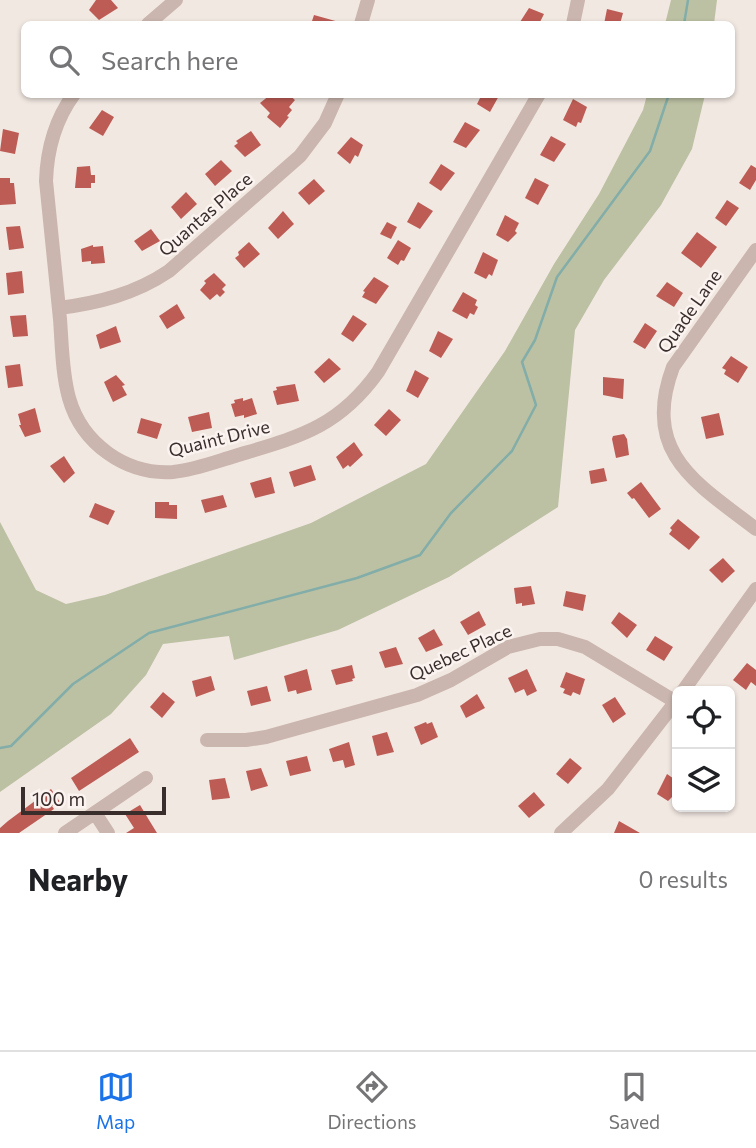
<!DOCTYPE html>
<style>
:root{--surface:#fff;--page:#f6f6f6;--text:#202124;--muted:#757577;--line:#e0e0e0;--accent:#1a73e8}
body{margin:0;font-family:Commissioner,sans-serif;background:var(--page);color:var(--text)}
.controls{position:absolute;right:21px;bottom:21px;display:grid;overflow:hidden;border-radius:10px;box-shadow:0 2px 5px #0004}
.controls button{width:63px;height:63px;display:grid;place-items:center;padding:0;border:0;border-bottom:2px solid var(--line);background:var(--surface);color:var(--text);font:35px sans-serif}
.scale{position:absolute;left:21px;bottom:18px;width:145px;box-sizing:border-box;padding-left:7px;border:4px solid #392e2c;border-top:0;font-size:19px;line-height:24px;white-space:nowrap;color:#392e2c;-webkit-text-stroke:5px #faf3ef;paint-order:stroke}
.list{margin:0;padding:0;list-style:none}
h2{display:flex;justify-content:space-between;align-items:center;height:91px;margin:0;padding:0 28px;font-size:30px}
h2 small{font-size:23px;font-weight:400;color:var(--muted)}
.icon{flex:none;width:38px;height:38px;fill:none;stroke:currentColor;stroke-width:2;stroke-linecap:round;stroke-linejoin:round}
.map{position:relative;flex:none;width:756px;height:833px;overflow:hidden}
.search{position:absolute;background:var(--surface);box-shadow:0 2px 5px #0004;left:21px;right:21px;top:21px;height:77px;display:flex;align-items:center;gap:18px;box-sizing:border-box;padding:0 24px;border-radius:10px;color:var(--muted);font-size:26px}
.sheet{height:217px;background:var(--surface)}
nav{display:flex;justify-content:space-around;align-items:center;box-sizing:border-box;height:98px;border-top:2px solid var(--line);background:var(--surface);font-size:19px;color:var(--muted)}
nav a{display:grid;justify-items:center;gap:4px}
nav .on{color:var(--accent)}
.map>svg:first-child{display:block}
.green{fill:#bcc1a3}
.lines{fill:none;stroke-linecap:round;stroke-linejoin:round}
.stream{stroke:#83ada8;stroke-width:2.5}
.building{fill:#bd5c55}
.minor{stroke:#cab6ae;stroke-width:14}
.labels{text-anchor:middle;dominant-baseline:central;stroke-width:5;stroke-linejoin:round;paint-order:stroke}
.street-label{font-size:18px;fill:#392e2c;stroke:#faf3ef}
</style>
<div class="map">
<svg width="756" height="833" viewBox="0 0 756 833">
<rect width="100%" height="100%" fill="#f2e8e2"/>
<path class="green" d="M671,0H717L714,24H665Z
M647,95H705L692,149L661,205L604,280L575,330L558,507L449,577L338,630L234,660L229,636L163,644L146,675L111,714L0,792V522L36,590L66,604L105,595L311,523L426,464L505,351L554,264L599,194L643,110Z"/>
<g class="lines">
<path class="stream" d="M684,24L688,0
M0,748L11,746L73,684L149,633L357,578L420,555L451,513L512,451L536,405L522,362L535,340L557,277L650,151L669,94"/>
</g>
<path class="building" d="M96,0H111L118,8L99,20L89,10Z
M529,8L544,14L539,24L520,22Z
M607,9L623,13L620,24H604Z
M314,15L339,22V24H311Z
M280,94H288L295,100L289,107L292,110L287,116L289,117L280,128L267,117L270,113L260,103L270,95L276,98Z
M482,94H500L490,112L477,104Z
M573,99L587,107L581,123L578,122L576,127L563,120Z
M102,110L114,117L103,136L89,128Z
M465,122L480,130L466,148L453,142Z
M3,129L19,133L15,154L0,151Z
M251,131L261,145L245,157L234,146L238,143L236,141Z
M551,136L566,144L554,162L540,155Z
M351,137L363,145L358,157L355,155L350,164L337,153Z
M221,160L232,171L215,186L205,174Z
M441,164L455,173L441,191L429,183Z
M751,165L756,168V180L750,190L739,183Z
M90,166L91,175H95V183H91V188H75L77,167Z
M0,178H10V183H14L16,204L0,205Z
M535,178L549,185L538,205L525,198Z
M314,179L325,191L309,205L298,193Z
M186,192L197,204L181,219L171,207Z
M727,200L739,208L726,226L715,218Z
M418,202L433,211L420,229L407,222Z
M283,211L294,224L278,239L268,228Z
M505,215L519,223L515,231L517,233L508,242L496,235Z
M387,222L397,227L391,239L380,234Z
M20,226L24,248L9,250L6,227Z
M151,229L160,241L142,251L134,241Z
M697,232L717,247L701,268L681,253Z
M398,240L411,248L404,261L401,260L398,265L387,258Z
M249,242L260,254L244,268L235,258L239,255L238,252Z
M93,245V247L103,246L105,263L91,264V261L82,262L81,249Z
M483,252L498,260L492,276L489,274L486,279L474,273Z
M22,271L24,293L8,295L6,273Z
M214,273L226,285L222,289L225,292L220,297L217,294L210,300L200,290L206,283L204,281Z
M374,277L389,286L376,304L362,297L365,292L363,291Z
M667,282L683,293L674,307L656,296Z
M463,292L477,300L475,305L478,307L474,315L470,313L467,319L452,311Z
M177,304L185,318L167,329L159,316Z
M26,315L28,336L13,337L10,316Z
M353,315L367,324L353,342L341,334Z
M645,323L657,331L645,349L633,342Z
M116,326L121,342L100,349L96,335Z
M438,331L453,339L441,358L429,351Z
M731,356L748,367L738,383L724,374L726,370L722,368Z
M329,358L341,369L324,383L314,372Z
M20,364L23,386L8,388L5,366Z
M415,370L429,378L418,398L406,391Z
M116,375L125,385L122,386L127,395L113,402L104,382Z
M603,377L624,379L623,399L603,395Z
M295,384L299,401L277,405L273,391L277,390L276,387Z
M243,398V401L252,398L257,414L244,418V415L235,417L231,404L235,403L234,400Z
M35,408L41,432L25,437L19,425H21L18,414Z
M389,409L401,420L386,436L374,425Z
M209,412L212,428L192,432L188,417Z
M719,413L724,435L706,439L701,417Z
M141,418L162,424L157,439L137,433Z
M624,434L627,439L629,455L616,458L612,439L613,436Z
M354,442L363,455L350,467L348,465L343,469L336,457Z
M64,456L75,473L64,483L50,466Z
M311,465L316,480L294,487L289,472Z
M604,468L607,481L591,484L589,471Z
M271,477L275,493L255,498L250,483Z
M641,482L661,509L649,518L634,498L632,499L627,493Z
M223,495L227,507L205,513L201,500Z
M155,502H169V505H177V519L155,518Z
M95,503L115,511L108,525L89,517Z
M678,519L700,537L689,550L669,534L672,530L670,528Z
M723,558L735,571L722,583L709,570Z
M531,586L535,604L522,606V603L516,604L514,588Z
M566,591L586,595L583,611L563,606Z
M479,611L486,625L468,635L460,622Z
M619,612L637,625L627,638L611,623Z
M434,629L443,645L426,652L418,638Z
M655,636L673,647L664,661L646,650Z
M396,647L403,664L385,668L379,652Z
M747,663L756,670V686L751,682L746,690L733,680Z
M352,665L355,678L352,679L353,681L336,685L331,670Z
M307,669L312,690L297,694L296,690L288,692L284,676Z
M527,669L537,691L527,696L524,689L515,693L508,678Z
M566,672L585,679L580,695L573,692L571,696L563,693L565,689L560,687Z
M211,676L215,690L196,697L192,681Z
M267,686L271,701L251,706L247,691Z
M163,692L175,702L162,718L150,707Z
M477,694L485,708L466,718L460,706Z
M615,697L626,714L613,723L602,705Z
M426,722L427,724L432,722L438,737L421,745L414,727Z
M387,732L394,752L377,756L372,736Z
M130,738L139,752L79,791L71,778Z
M349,742L355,765L345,768L343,760L333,762L329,749Z
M307,756L311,771L290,776L286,761Z
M570,758L582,768L568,784L556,774Z
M261,768L268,786L251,791L246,771Z
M667,774L677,781V792L668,801L657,794Z
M225,778L230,798L212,800L209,780Z
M51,789L60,802L52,806L54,809L19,833H0V828L8,821Z
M534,792L545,805L529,818L518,806Z
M140,805L149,820L157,833H126L134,828L125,814Z
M619,821L640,833H614Z"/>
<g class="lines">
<path class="minor" d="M148,24L176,0
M361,24L368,0
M573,24L578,0
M74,94C55,120 47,149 46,181C51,227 55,273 60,319C62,345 62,373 69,398C82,444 126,475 173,472C194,470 215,462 235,456C298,437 338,428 378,372L539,94
M756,250L673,367C641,453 696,483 756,529
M59,308C98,303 135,294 169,271L300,156L325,123L338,94
M683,691L756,589
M207,740H246L266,737L417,695L451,680L508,647L540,639H558L585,647L676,702
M95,813L108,833
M65,833L146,778
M561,833L608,789L677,700"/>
</g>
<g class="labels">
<g class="street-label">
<text transform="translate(205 214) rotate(-41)">Quantas Place</text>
<text transform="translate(689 311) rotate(-55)">Quade Lane</text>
<text transform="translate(219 438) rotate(-14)">Quaint Drive</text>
<text transform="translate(460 652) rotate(-25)">Quebec Place</text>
</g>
</g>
</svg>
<div class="controls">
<button><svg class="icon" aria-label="locate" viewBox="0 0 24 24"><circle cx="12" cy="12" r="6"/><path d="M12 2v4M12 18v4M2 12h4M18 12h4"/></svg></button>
<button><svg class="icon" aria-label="layers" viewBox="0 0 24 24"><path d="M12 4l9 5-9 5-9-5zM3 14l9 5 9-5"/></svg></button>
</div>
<div class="scale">100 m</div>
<div class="search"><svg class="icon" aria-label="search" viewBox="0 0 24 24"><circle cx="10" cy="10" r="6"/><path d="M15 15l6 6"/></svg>Search here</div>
</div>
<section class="sheet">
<h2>Nearby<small>0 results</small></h2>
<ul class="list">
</ul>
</section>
<nav>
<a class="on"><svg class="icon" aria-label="map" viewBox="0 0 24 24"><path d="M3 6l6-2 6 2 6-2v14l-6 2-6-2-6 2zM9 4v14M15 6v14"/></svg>Map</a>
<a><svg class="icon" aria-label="directions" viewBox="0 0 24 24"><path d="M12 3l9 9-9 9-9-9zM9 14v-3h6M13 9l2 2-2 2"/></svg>Directions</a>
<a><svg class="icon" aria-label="saved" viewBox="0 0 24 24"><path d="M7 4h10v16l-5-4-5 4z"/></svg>Saved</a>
</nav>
